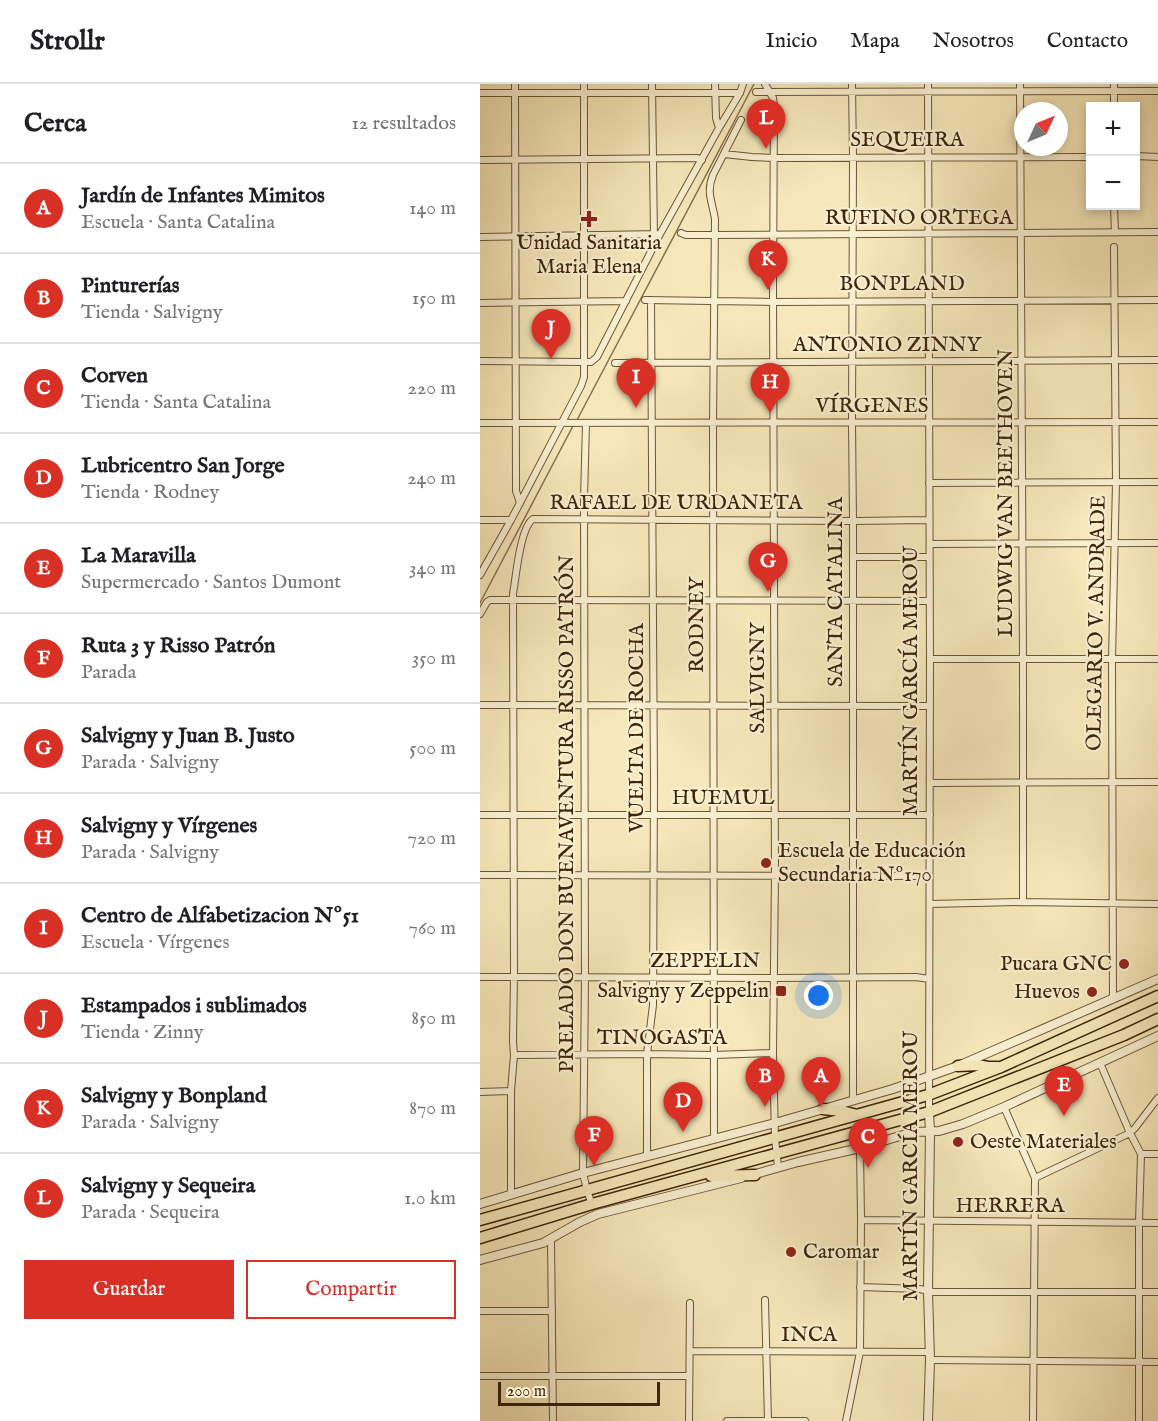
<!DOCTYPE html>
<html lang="es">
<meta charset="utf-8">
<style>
:root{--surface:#fff;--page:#f6f6f6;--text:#202124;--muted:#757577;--line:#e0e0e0;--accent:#d93025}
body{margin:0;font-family:"IM FELL English",serif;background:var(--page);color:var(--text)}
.controls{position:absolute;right:18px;top:18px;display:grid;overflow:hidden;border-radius:0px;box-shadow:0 3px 9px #0003}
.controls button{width:54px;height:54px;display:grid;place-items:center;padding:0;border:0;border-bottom:2px solid var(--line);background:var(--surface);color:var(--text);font:30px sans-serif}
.compass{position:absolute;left:534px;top:18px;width:54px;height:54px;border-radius:50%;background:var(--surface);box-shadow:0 3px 9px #0003;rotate:46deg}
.scale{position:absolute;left:18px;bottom:15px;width:162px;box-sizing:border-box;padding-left:6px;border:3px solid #3e250b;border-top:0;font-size:16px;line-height:21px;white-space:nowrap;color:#3e250b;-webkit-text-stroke:4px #f9f0d2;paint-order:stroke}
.you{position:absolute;left:339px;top:912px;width:21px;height:21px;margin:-15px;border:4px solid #fff;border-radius:50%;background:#1a73e8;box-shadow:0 0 0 9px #1a73e833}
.badge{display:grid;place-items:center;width:39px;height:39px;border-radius:50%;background:var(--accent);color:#fff;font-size:20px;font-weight:700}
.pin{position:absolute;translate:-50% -50px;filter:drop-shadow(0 2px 3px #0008)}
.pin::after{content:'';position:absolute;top:32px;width:21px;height:18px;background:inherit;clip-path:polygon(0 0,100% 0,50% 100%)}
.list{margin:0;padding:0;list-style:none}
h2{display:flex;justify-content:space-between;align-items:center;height:78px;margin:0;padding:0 24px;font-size:26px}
h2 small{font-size:20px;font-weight:400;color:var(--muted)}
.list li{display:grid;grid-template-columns:39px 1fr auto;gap:18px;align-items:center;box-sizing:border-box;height:90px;padding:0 24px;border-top:2px solid var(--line)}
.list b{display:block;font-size:22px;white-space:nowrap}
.list p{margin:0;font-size:20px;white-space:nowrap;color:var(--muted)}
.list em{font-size:20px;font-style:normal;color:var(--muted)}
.actions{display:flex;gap:12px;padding:18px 24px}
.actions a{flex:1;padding:14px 0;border:2px solid var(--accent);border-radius:0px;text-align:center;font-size:21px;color:var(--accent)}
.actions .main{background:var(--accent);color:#fff}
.map{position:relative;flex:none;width:678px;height:1337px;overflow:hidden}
header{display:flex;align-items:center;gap:36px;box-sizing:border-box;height:84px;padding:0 30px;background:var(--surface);border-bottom:2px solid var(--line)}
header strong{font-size:28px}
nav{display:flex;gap:33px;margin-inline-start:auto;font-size:21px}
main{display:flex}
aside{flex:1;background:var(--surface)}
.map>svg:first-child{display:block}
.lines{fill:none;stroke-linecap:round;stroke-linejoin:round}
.stream{stroke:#877250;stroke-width:1.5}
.minor-casing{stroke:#6c5637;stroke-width:8}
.tertiary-casing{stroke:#6c5637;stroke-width:10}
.trunk-casing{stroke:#3e250b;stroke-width:13}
.minor{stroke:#f9f0d2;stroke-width:6}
.tertiary{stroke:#f9f0d2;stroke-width:8}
.trunk{stroke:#f6e8ba;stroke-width:10}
.poi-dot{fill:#8f2418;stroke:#f9f0d2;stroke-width:2}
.labels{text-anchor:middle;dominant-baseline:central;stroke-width:4.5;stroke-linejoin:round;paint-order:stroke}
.street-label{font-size:21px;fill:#3e250b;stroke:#f9f0d2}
.poi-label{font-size:21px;fill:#3e250b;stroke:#f9f0d2;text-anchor:start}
</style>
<header>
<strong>Strollr</strong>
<nav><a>Inicio</a><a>Mapa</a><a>Nosotros</a><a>Contacto</a></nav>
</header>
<main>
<aside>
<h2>Cerca<small>12 resultados</small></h2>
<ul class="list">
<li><span class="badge">A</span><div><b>Jardín de Infantes Mimitos</b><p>Escuela · Santa Catalina</p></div><em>140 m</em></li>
<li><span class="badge">B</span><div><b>Pinturerías</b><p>Tienda · Salvigny</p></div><em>150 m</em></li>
<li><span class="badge">C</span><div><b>Corven</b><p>Tienda · Santa Catalina</p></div><em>220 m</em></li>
<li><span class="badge">D</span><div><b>Lubricentro San Jorge</b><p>Tienda · Rodney</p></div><em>240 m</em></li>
<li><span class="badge">E</span><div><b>La Maravilla</b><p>Supermercado · Santos Dumont</p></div><em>340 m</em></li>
<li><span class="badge">F</span><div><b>Ruta 3 y Risso Patrón</b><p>Parada</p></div><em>350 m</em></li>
<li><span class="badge">G</span><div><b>Salvigny y Juan B. Justo</b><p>Parada · Salvigny</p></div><em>500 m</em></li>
<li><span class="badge">H</span><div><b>Salvigny y Vírgenes</b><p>Parada · Salvigny</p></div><em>720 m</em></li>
<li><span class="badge">I</span><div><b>Centro de Alfabetizacion Nº51</b><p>Escuela · Vírgenes</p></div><em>760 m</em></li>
<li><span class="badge">J</span><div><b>Estampados i sublimados</b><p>Tienda · Zinny</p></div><em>850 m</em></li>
<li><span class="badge">K</span><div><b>Salvigny y Bonpland</b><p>Parada · Salvigny</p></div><em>870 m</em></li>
<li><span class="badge">L</span><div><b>Salvigny y Sequeira</b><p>Parada · Sequeira</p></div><em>1.0 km</em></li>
</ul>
<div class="actions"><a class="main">Guardar</a><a>Compartir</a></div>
</aside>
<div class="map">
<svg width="678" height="1337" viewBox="0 0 678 1337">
<rect width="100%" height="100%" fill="#f6e8ba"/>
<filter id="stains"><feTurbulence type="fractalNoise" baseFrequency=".00333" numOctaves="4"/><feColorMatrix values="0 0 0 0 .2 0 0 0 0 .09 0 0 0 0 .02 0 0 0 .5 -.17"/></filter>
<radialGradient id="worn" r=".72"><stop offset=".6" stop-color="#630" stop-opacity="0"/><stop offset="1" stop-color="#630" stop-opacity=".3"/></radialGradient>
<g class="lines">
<path class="stream" d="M97,336L274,0
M0,519L94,340"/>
<defs>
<path id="minor" d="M35,0L36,407L40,419
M172,0L174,153
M235,0L236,34L239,44
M285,0L293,14L294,21L293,206L295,791L293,969L295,1054L298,1083
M372,0L373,73L372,339L373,437V1017
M448,0L450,575L449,1028
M540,0L543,576V818
M276,8L678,7
M0,9H260
M634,22V0
M244,70L272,73L295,74L610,73
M656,72L678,73
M0,76L217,74L222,76
M634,122L635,149
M201,149L206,151H234L678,148
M0,153L180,150
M165,216L294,218L678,216
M0,219L146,217
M0,277L104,278H111L117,273L180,150L239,44L260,9L263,0
M135,279L678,276
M0,339L678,338
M106,339L104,415L105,893L103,1089L107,1107L112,1120
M449,399L678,398
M0,436H31
M450,460L678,459
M373,473H449
M0,491L31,436L101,302L104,293V0
M0,530L7,518L10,516L449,517
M450,575H678
M0,621L450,622
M450,699L678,698
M0,731H450
M0,791L449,792
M450,820L543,818L678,820
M0,893L294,894L436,893L449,895
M633,915L632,576L636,398L634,163
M34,971L167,970L234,971L293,969
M620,979L650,1049L661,1070L659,1138V1337
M0,1008L31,1007
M524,1023L555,1094L553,1337
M234,1054L233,340L235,135C232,117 226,108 233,91L261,36
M661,1070H678
M167,1072V970L173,921L174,700L171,216
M555,1094L650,1049L655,1044L678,1014
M31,1111V1007L34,971L33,957L34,893L33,510C36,493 40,444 53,435L373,437L449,436
M381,1136L678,1139
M71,1155L73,1337
M380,1203L440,1205L453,1208H678
M285,1216L288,1337
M0,1227H72
M210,1267L449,1268
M450,1276L678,1278
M0,1292H209
M209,1337L210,1219
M247,1337H325
M366,1337L380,1268L381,1136L380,1064"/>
<path id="tertiary" d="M272,1091L318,1078L380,1064L433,1048L459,1047L483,1040L524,1023L678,952
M0,1120L103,1089L295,1039L413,1005L478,982L678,895
M0,1176L63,1159L100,1138L118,1130L261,1094
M448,1337L450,1276L448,1207L450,1047L449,1028"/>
<path id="trunk" d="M478,982L497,981L508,983H518
M343,1025L362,1027L377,1031
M231,1092L275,1091
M0,1136L448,1011L521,983L678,912
M0,1154L112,1120L449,1028L644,951L678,935"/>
</defs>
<use href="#minor" class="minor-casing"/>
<use href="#tertiary" class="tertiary-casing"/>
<use href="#trunk" class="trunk-casing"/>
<use href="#minor" class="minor"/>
<use href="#tertiary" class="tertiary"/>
<use href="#trunk" class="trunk"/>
</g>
<g class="poi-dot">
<path d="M106 126h6v6h6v6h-6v6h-6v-6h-6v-6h6z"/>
<circle cx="286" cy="779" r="6"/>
<circle cx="644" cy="880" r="6"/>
<rect x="295" y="901" width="12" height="12" rx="3"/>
<circle cx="612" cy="908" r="6"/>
<circle cx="478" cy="1058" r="6"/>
<circle cx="311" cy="1168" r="6"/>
</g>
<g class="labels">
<g class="street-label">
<text x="427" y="56">SEQUEIRA</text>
<text x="439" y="134">RUFINO ORTEGA</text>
<text x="422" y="200">BONPLAND</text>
<text x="407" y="261">ANTONIO ZINNY</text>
<text x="392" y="322">VÍRGENES</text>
<text transform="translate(526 409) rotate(-90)">LUDWIG VAN BEETHOVEN</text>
<text x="196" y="419">RAFAEL DE URDANETA</text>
<text transform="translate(356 508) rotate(-90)">SANTA CATALINA</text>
<text transform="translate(617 539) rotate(-89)">OLEGARIO V. ANDRADE</text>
<text transform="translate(217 541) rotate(-90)">RODNEY</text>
<text transform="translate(278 594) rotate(-90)">SALVIGNY</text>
<text transform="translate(431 597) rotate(-90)">MARTÍN GARCÍA MEROU</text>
<text transform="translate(157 644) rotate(-90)">VUELTA DE ROCHA</text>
<text x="243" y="714">HUEMUL</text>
<text transform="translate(87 730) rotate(-90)">PRELADO DON BUENAVENTURA RISSO PATRÓN</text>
<text x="225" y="877">ZEPPELIN</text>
<text x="182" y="954">TINOGASTA</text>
<text transform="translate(431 1082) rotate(-90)">MARTÍN GARCÍA MEROU</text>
<text x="530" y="1122">HERRERA</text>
<text x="329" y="1251">INCA</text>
</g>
<g class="poi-label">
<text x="109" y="159" text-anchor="middle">Unidad Sanitaria<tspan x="109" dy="24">Maria Elena</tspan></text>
<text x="298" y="767">Escuela de Educación<tspan x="298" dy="24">Secundaria Nº170</tspan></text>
<text x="632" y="880" text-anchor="end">Pucara GNC</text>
<text x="289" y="907" text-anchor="end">Salvigny y Zeppelin</text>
<text x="600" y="908" text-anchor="end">Huevos</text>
<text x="490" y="1058">Oeste Materiales</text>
<text x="323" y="1168">Caromar</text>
</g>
</g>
<rect width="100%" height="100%" filter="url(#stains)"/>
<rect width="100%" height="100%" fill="url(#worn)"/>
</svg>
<div class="controls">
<button>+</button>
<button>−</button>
</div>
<svg class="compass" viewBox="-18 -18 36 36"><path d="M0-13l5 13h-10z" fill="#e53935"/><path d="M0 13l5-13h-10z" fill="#757577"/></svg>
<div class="scale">200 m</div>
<div class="you"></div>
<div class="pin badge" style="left:341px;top:1023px">A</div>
<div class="pin badge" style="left:285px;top:1023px">B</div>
<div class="pin badge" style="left:388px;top:1084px">C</div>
<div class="pin badge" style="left:203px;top:1048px">D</div>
<div class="pin badge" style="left:584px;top:1032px">E</div>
<div class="pin badge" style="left:114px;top:1082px">F</div>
<div class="pin badge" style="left:288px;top:508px">G</div>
<div class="pin badge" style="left:290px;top:329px">H</div>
<div class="pin badge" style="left:156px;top:324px">I</div>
<div class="pin badge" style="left:71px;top:275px">J</div>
<div class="pin badge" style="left:288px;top:206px">K</div>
<div class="pin badge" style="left:286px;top:65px">L</div>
</div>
</main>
